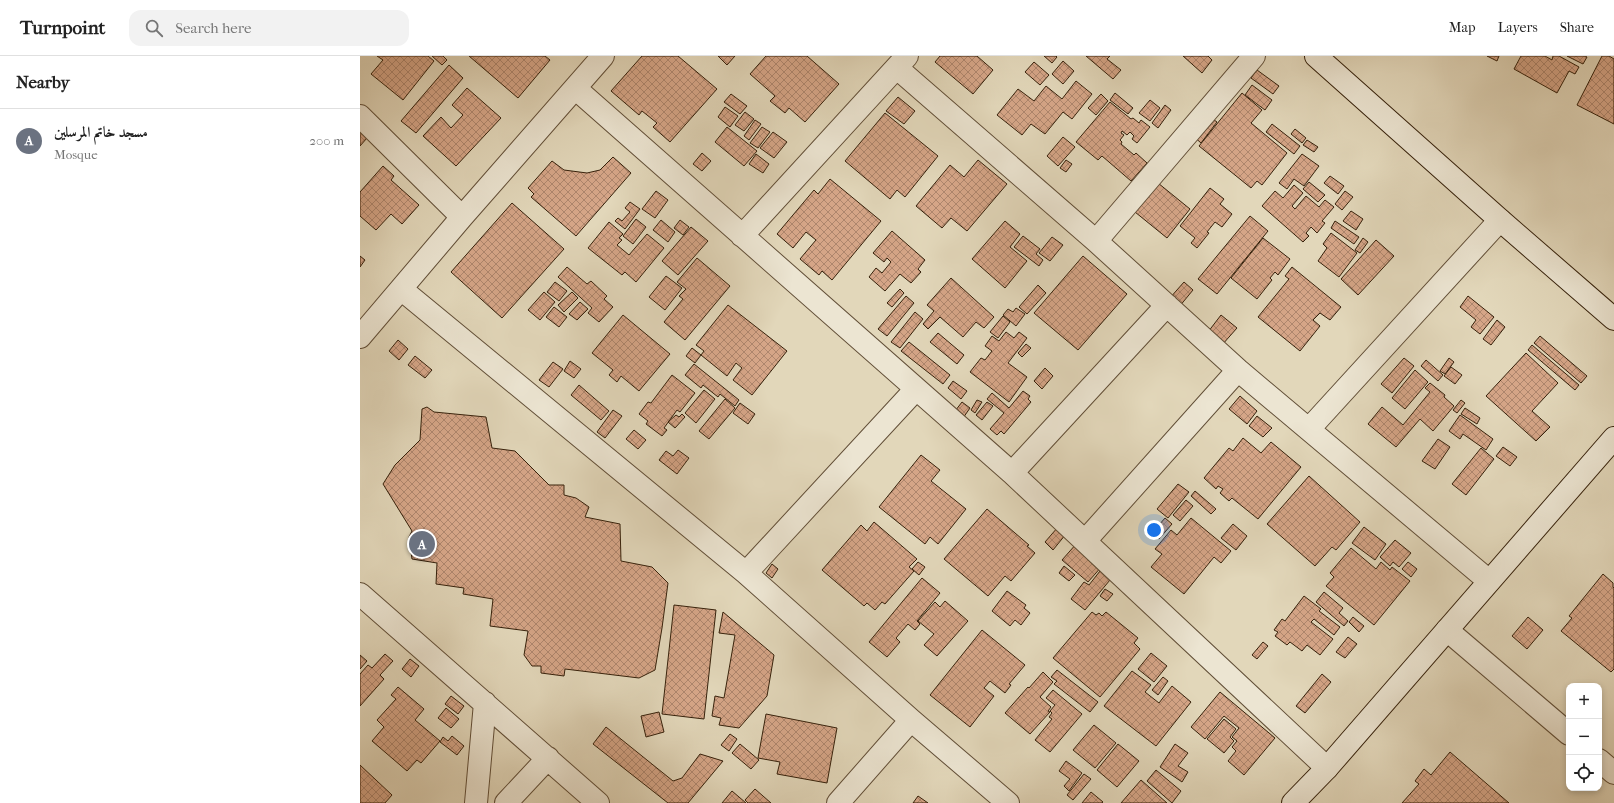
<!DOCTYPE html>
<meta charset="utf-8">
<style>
:root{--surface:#fff;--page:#f2f2f2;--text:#222;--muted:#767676;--line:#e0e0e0;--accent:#8f2418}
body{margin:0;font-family:"IM FELL French Canon",Amiri,serif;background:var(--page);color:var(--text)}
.controls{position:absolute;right:12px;bottom:12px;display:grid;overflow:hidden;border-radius:8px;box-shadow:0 2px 6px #0003}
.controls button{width:36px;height:36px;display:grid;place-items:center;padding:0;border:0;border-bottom:1px solid var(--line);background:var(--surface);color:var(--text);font:20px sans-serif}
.you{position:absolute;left:794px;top:474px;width:14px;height:14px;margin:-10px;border:3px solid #fff;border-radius:50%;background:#1a73e8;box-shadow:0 0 0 6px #1a73e833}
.badge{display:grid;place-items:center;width:26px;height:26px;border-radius:50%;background:var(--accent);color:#fff;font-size:13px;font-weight:700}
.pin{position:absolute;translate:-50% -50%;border:2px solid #fff;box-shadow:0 1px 4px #0006}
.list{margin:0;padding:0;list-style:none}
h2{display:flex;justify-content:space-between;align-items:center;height:52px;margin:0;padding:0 16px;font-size:17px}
h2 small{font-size:13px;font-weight:400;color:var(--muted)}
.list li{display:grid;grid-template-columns:26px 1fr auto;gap:12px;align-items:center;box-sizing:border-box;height:64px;padding:0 16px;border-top:1px solid var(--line)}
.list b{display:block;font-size:15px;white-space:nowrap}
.list p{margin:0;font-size:13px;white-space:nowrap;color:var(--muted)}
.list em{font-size:13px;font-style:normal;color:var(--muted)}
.icon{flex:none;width:22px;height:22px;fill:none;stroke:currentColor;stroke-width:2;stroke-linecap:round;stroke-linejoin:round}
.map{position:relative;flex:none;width:1254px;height:747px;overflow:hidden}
header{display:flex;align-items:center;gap:24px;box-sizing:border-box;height:56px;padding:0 20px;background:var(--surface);border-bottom:1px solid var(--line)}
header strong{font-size:19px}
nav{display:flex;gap:22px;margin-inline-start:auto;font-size:14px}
.search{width:280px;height:36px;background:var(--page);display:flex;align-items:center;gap:10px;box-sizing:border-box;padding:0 14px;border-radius:12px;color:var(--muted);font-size:15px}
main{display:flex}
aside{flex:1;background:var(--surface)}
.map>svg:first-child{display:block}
.building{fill:url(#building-cross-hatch);stroke:#36210b}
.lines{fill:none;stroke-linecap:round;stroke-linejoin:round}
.street-casing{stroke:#614e37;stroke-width:24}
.secondary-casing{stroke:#36210b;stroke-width:24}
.street{stroke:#ece5d2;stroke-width:22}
.secondary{stroke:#ece5d2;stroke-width:22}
</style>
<header>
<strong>Turnpoint</strong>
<div class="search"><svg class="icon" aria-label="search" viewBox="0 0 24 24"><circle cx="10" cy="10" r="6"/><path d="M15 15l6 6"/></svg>Search here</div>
<nav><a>Map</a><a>Layers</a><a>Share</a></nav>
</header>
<main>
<aside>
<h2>Nearby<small></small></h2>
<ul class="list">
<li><span class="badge" style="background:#6b7280">A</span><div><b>مسجد خاتم المرسلين</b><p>Mosque</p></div><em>200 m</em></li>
</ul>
</aside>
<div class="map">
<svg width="1254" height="747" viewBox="0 0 1254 747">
<defs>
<pattern id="building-cross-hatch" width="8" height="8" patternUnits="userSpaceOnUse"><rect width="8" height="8" fill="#d5a587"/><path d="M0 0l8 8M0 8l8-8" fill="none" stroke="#ae866d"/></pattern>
</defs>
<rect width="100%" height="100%" fill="#e2d7ba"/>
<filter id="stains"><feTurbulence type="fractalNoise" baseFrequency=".005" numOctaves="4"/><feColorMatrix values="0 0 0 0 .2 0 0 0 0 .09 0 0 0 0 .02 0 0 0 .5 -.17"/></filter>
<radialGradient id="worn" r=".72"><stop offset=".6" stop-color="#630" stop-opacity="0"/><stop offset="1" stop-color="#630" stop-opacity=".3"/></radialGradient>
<path class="building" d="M17,0H68L74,5L43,44L11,18L23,4Z
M72,0H83L87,4L82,9Z
M109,0H185L190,4L158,42Z
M282,0H318L357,33L310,86L293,71L297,67L282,55L279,59L251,35Z
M358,0H375L367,9Z
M406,0H447L479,28L445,66L429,52L425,57L410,45L415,40L390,18Z
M580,0H617L633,14L613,38L575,6Z
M684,0H696L697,1L692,7Z
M726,0H750L747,3L761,14L753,23Z
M823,0H848L852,4L842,17Z
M1127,0H1139L1137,5Z
M1161,0H1185L1192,4L1193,0H1199L1219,11L1215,18L1209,15L1197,37L1154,13Z
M1207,0H1225L1227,1L1223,8Z
M1242,0H1249L1254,3V68L1217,49Z
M703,5L714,15L703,28L692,18Z
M674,6L689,19L680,29L665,16Z
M89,9L103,22L56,77L41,65Z
M897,14L919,30L913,38L891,22Z
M716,25L732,38L712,63L703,56L685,78L671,68L662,79L637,59L658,33L674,45L686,30L702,43Z
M892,29L912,44L905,54L885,39Z
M107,32L141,62L96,110L63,80L81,61L91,72L103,59L92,49Z
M755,37L773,52L768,58L750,44Z
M882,37L902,54L891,67L927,97L902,129L897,125L891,132L839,90Z
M371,38L387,50L380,58L364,46Z
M741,38L748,45L736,59L728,52Z
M538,41L555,55L544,68L526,55Z
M790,44L800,52L790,65L779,57Z
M750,46L771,63L773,62L779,67L781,64L790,71L777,87L772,83L774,80L770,76L767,79L762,75L761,77L764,79L760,84L762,86L761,88L774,99L776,97L787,107L771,125L742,100L738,104L716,86Z
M805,49L811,54L798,72L792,67Z
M365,51L378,60L370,71L358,61Z
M385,56L394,63L384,75L375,69Z
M525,57L578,100L545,141L537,134L530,143L485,105Z
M847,59L857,66L841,87L832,79Z
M395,64L401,68L389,84L384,80Z
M912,68L940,90L934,98L906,76Z
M367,71L397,95L384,110L355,86Z
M402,71L410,76L398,92L390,87Z
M935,73L946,82L942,87L931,78Z
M0,75L7,82L0,90Z
M413,76L427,86L414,102L400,92Z
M703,81L715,91L698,110L687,100Z
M947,84L958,91L954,96L943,89Z
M342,97L351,105L342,115L333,108Z
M396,98L409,108L403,117L389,108Z
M942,98L959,110L944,130L934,123L927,133L919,127Z
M253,101L271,117L216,180L171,141L174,138L168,132L192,105L204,114L227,117L240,114Z
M618,104L647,128L607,175L591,162L582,172L556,150L590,109L604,121Z
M706,104L712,108L706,116L700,112Z
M23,110L34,120L31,124L59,149L42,168L31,158L16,174L0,160V136Z
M970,120L984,130L978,138L964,127Z
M470,123L521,165L472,224L462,215L459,219L440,203L456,184L446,176L433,192L417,178L454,134L458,138Z
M949,126L965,139L958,146L943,133Z
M798,127L830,153L807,182L775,156Z
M934,129L943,137L932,150L935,153L946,140L959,151L965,144L974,151L962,165L965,167L957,177L951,171L946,177L949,180L943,186L902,150L915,135L923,142Z
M850,132L864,143L860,148L872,158L862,171L855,166L847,176L849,177L837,192L831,187L835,182L820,170Z
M296,135L308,144L295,162L282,153Z
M985,135L993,141L982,154L975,148Z
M270,146L280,153L265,173L255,165L258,162L262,165L270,156L265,152Z
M152,147L204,193L142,262L91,216Z
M991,155L1003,163L996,174L983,165Z
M890,160L908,175L857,238L838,223Z
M276,163L286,171L273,188L263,180Z
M301,164L315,176L308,186L293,174Z
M320,164L329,171L323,179L314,172Z
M645,165L660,178L650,191L667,205L645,232L612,203Z
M975,165L999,181L994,188L971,172Z
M249,166L263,178L259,182L262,184L257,189L269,199L287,178L304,192L276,226L265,216L262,219L228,192Z
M331,171L348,185L318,219L302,205Z
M532,175L565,204L558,213L561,216L551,227L540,218L525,235L509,221L516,212L522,217L531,206L527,202L524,206L513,197Z
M971,177L997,197L979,221L958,205L967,192L963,188Z
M663,180L680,193L676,198L683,204L679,210L654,191Z
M692,181L703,189L690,205L679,197Z
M903,182L930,203L918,219L915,216L910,222L912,224L897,243L871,222Z
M1003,182L1008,186L1000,197L995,194Z
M1016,184L1034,200L998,239L981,223Z
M0,200L5,204L0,211Z
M723,200L767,238L718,294L674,257Z
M337,202L370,230L325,284L304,266L323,243L319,240L326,233L317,226Z
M207,211L227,228L231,225L247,240L244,243L253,251L239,266L228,257L232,252L198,221Z
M932,211L981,251L970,264L960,257L953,264L960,270L940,295L898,261L929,223L925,220Z
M306,220L322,232L305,254L289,241Z
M591,222L634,261L624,272L616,266L603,281L580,261L568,273L563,268L574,255L567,249Z
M195,226L207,235L199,245L187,236Z
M824,226L833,234L819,251L809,243Z
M678,229L686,237L667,258L659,251Z
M540,233L544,237L532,251L527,247Z
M184,236L195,246L180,264L168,254Z
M212,236L218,242L204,256L198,249Z
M546,240L554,247L527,280L518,273Z
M1108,240L1134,261L1120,278L1111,271L1116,264L1100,251Z
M220,246L228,253L217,264L209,258Z
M368,249L427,295L392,339L373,324L382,312L376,307L367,320L341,299L344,295L336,289Z
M194,251L207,261L199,271L186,261Z
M656,252L665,258L656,270L643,259L648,253L653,256Z
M555,256L563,263L540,292L531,286Z
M263,259L310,298L279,335L261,320L257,326L249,319L253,314L232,297Z
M861,259L877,272L862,289L848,276Z
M643,260L650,266L638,282L630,276Z
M1137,264L1145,271L1131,289L1123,283Z
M646,276L654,282L659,276L667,282L648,307L667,321L649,346L610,316L621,302L625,304L632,295L625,290L632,280L639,285Z
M578,277L604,299L597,308L570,286Z
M1180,280L1227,320L1221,327L1174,287Z
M38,284L48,293L39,304L29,295Z
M549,286L590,319L583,328L541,295Z
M666,288L671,292L662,301L658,297Z
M1172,289L1219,329L1215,334L1168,294Z
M332,292L341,299L335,307L326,300Z
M1166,297L1198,327L1172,355L1190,371L1176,385L1126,340Z
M55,300L72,314L65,322L48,309Z
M1044,302L1054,310L1032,337L1021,328Z
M1089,302L1094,306L1085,318L1080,315Z
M1066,304L1083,319L1078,325L1061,310Z
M210,305L221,313L214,322L204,315Z
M193,306L203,313L189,331L179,324Z
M334,308L379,344L375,350L360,338L358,341L343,329L341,332L325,319Z
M1091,311L1102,319L1095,328L1084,320Z
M685,312L693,320L682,333L674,325Z
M1055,314L1068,326L1045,353L1032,342Z
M312,319L335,337L320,356L317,354L304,372L307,374L302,380L286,368L288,365L279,358L288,346L291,347Z
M593,325L607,335L601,343L588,332Z
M1070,327L1085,339L1084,341L1094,350L1073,375L1060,363L1036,391L1008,368L1022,351L1043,369L1070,336L1065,332Z
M219,329L249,355L241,364L211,339Z
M344,334L355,343L336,367L325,357Z
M663,335L670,340L668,343L671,346L644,378L641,375L637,379L630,373L644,357L627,343L632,337L649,352Z
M880,340L897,355L887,368L869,353Z
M365,343L375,352L349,383L339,375Z
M617,344L622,346L615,357L611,354Z
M1101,344L1105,347L1097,357L1093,354Z
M602,346L610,352L601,365L592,359Z
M627,346L633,350L622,364L616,359Z
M380,347L395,358L388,368L373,357Z
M67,351L74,356L126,361L132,392L155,395L189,429H204V439L216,442L229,451L225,461L260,468L261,505L292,511L308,527L302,572L295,614L279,622L205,613L204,620L181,617V610H172L164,599L168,575L130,570L133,543L103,538L104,532L76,528L77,507L52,503L49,481L52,475L23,428L35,409L60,384L62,353Z
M1105,352L1120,362L1117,368L1101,358Z
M253,354L262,360L245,382L237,376Z
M322,358L325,361L315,372L308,366L316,359L319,361Z
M1100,359L1133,383L1126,394L1103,378L1100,383L1089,375Z
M897,360L912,372L903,381L889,370Z
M274,374L286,384L278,393L266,383Z
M883,382L901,397L911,386L941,411L898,463L872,442L869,445L860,437L863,433L858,430L856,433L844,422L869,392L873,395Z
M1078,383L1090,391L1075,413L1062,405Z
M1143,391L1157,401L1150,410L1136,400Z
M1121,392L1134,403L1106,439L1092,428Z
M318,394L329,402L317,418L299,404L306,395L313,400Z
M561,399L580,414L571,425L606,453L578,488L570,481L565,488L519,451Z
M949,420L1000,466L976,494L972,491L955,510L907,468Z
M818,428L829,436L808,462L797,453Z
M835,435L856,453L851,458L831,440Z
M826,444L833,450L820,465L813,459Z
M627,453L669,489L667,490L675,497L651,525L645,520L628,540L584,503Z
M805,462L812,468L799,483L792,477Z
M831,462L871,495L861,507L854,501L824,538L791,511L802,498L795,493L811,474L817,479Z
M514,466L557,503L549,511L554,515L525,548L522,546L515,554L507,547L504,550L462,514L501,469L507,475Z
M873,468L887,480L876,494L861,482Z
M698,471L706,478L693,494L685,486Z
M1004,471L1026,488L1015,504L992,487Z
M1035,484L1051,497L1039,511L1033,506L1030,510L1020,501Z
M717,487L743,509L728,526L702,504Z
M991,492L1016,513L1021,506L1030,514L1032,511L1050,525L1014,569L966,530L974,521L970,517Z
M558,506L565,511L559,519L552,513Z
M1048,506L1057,513L1051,521L1042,513Z
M412,508L418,513L412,522L406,517Z
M704,510L715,519L709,525L699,517Z
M740,515L750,524L725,554L711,543L724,526L729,529Z
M1243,518L1253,527V531L1254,532V613L1251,616L1201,575L1212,562L1209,560Z
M562,522L580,537L557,565L560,568L555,574L548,568L536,582L540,586L527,601L509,586Z
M745,533L753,538L747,545L740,540Z
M647,535L666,549L664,552L670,557L661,569L655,564L650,570L632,555Z
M964,536L983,552L979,557L988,565L984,570L956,546Z
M944,540L961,553L959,555L980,571L974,579L954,563L951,566L973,583L960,599L947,589L942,595L930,586L927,589L915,580L918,576L914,574L922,563L925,565Z
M585,545L608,565L577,600L564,589L574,578L558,565L575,546L580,551Z
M314,549L356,554L344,663L302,658Z
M363,556L414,599L407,640L379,672L359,669L361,662L352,660L355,640L364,642L375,579L359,577Z
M732,556L736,559L739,557L742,560L746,556L778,582L774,587L780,593L740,641L693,602Z
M993,561L1004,570L999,576L989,566Z
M1168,561L1183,574L1167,593L1152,580Z
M622,574L665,609L649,628L651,629L645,637L630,625L624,632L634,640L610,671L570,639Z
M988,581L997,588L985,602L976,596Z
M903,586L908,590L897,603L892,599Z
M791,597L807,610L794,626L778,613Z
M25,598L33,605L20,619L24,623L0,650V618L8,609L12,612Z
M0,599L7,605L0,613Z
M50,603L59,610L51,621L42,613Z
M697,614L738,646L730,656L694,628L697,625L691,621Z
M772,615L791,629L785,636L799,647L812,630L831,646L796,690L744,650Z
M683,616L693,626L680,641L691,651L688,655L690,656L670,678L645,657L668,631L669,632Z
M962,618L971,626L945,657L936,650Z
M803,621L808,625L798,639L792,634Z
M38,631L64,653L55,664L80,685L61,707L57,704L47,715L12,685L24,671L17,664L36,643L31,639Z
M693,634L722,658L690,696L675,684L692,663L689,661L692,657L690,655L695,649L686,642Z
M860,636L915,682L884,719L868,705L876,695L872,691L877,685L872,681L879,672L864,660L845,683L831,671Z
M91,640L104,650L98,658L85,648Z
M86,652L99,663L91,672L78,662Z
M299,656L304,676L286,681L281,660Z
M406,658L477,672L467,727L417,718L420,706L398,702Z
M864,663L876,673L870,681L874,685L864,697L847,683Z
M734,669L756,687L735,712L713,694Z
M246,671L313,725L322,722L340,698L363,705L328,747H308L233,688Z
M370,678L377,683L369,695L361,689Z
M92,680L104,690L97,699L80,686L83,681L88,685Z
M380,688L399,704L391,713L372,697Z
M758,688L779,705L757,731L737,714Z
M815,688L828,697L818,710L828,716L822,726L800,711Z
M1090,696L1149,747H1042L1059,728L1055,725L1064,713L1071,719Z
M706,705L722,717L709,735L704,730L710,723L699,715Z
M0,709L32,739L25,747H0Z
M796,714L821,735L812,747L787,725Z
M724,718L731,723L713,744L707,739Z
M781,724L807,747H761Z
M395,733L411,747H388L385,744Z
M372,735L386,747H362Z
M731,736L743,746L742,747H722Z
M558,740L568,747H553Z"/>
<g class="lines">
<defs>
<path id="street" d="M537,12L736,185L878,314L1129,525
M215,32L652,417L967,712
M0,60L102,161
M382,180L547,0
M736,185L894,0
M41,233L386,517L551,664L648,747
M0,281L102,161L243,0
M949,373L1140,164
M652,417L807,249
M725,485L878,314
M386,517L556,333
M0,538L238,747
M1087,574L1209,678
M1239,704L1254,717
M116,747L125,647
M146,747L188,702
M478,747L551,664"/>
<path id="secondary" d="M956,0L1140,164L1254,263
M933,747L967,712L1254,382"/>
</defs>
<use href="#street" class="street-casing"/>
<use href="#secondary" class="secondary-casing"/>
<use href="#street" class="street"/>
<use href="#secondary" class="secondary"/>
</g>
<rect width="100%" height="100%" filter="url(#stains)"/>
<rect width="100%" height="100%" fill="url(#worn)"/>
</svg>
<div class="controls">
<button>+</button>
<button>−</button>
<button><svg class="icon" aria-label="locate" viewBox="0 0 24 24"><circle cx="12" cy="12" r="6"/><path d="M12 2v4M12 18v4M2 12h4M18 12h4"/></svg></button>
</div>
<div class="you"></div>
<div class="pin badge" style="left:62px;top:488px;background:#6b7280">A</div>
</div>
</main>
